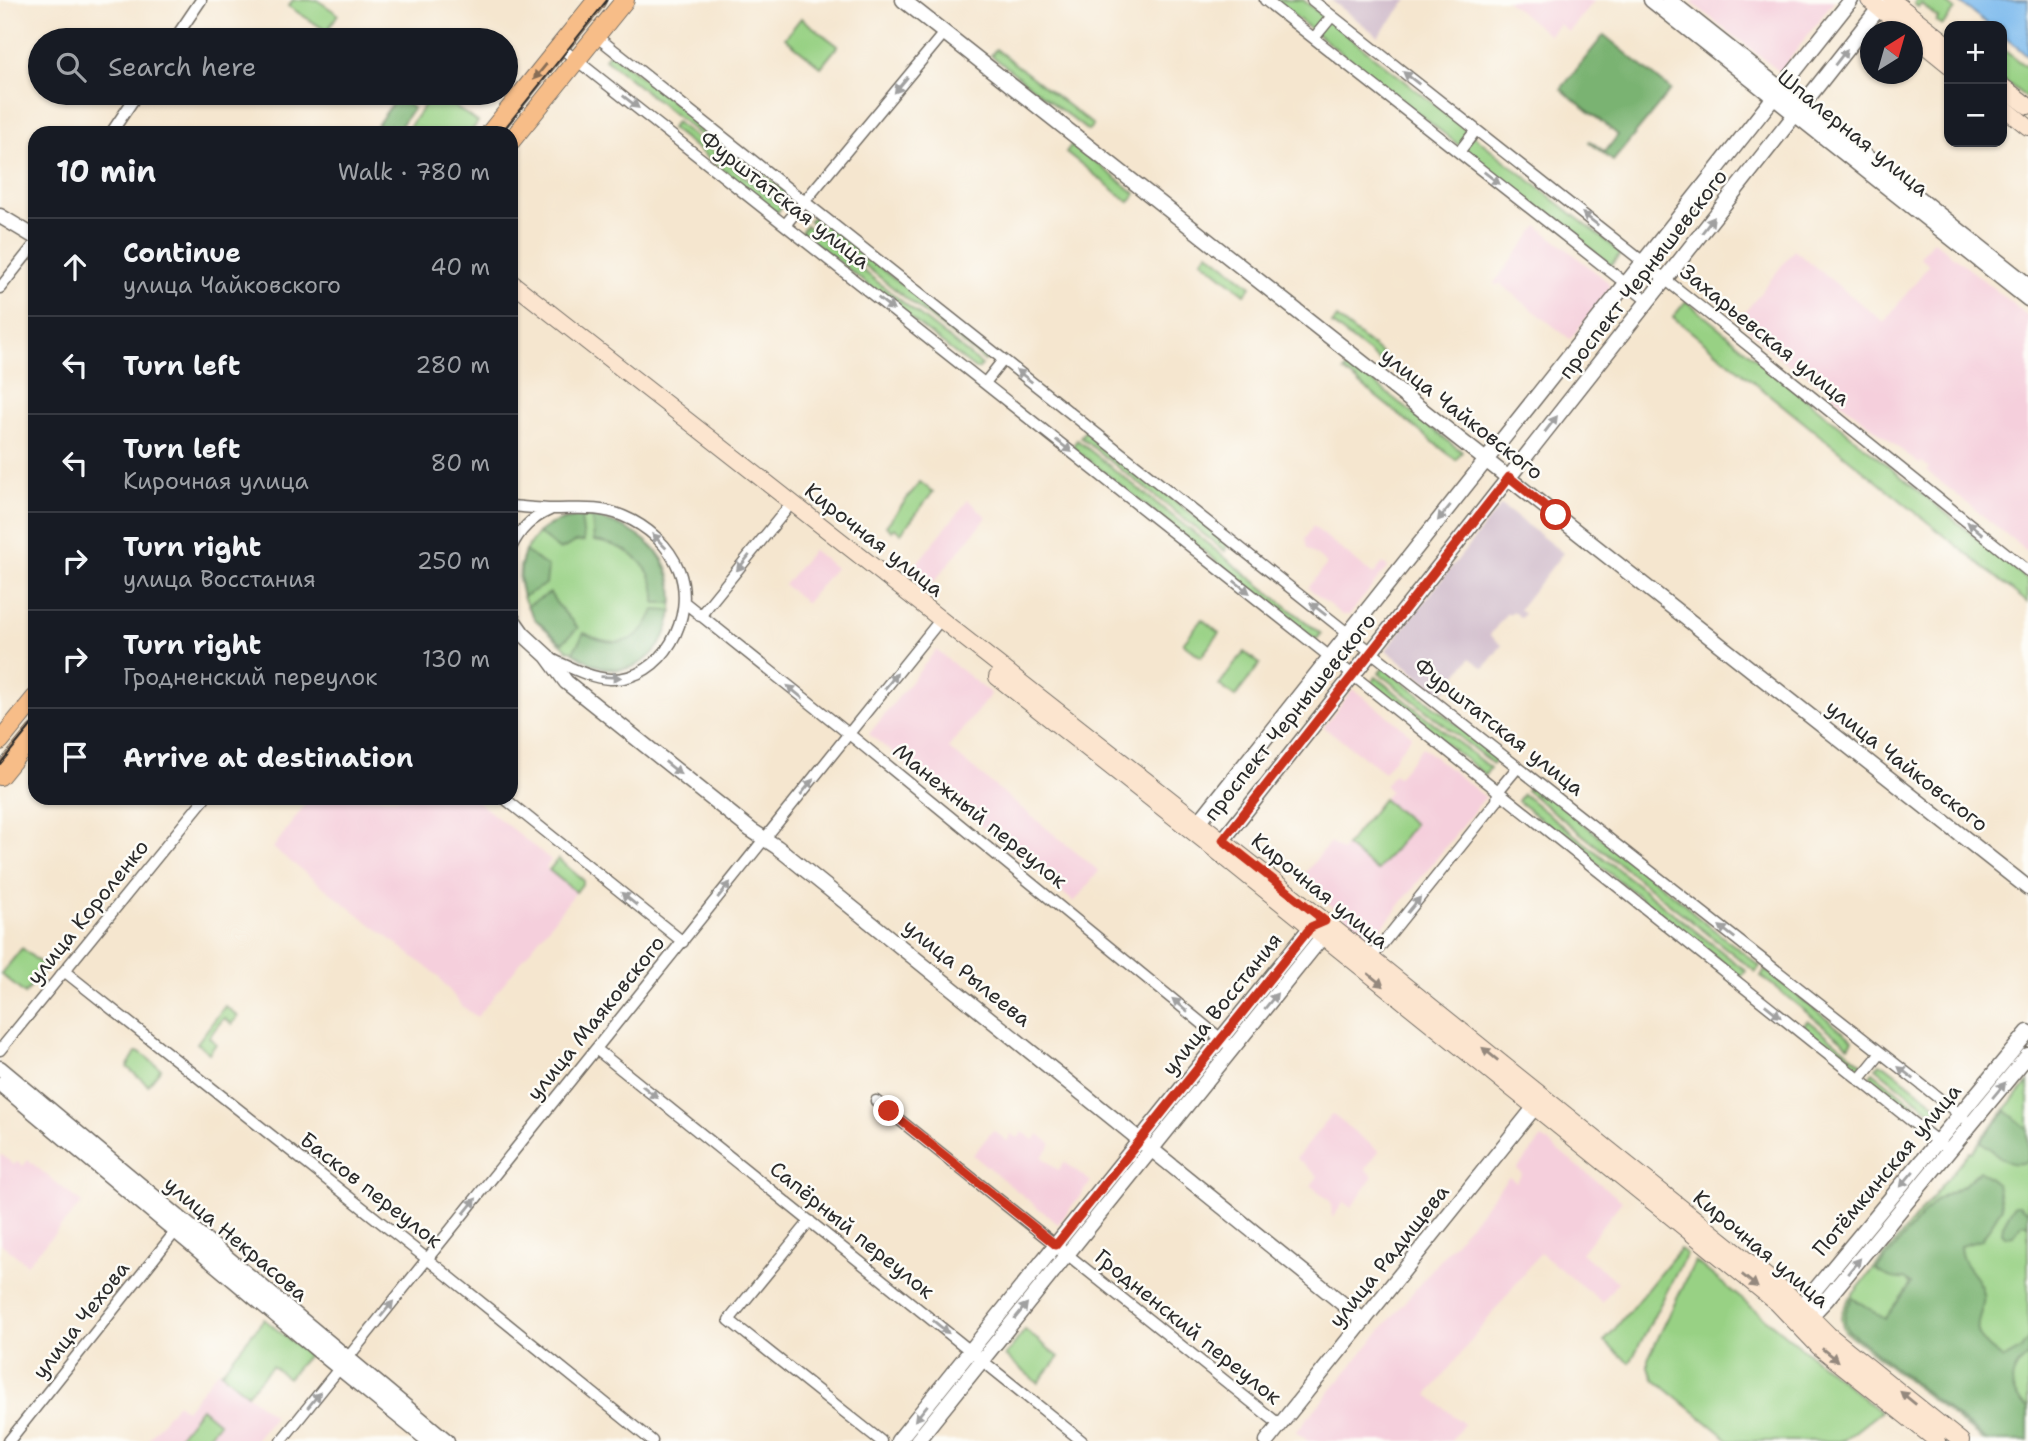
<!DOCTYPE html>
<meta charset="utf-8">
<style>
:root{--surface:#171b24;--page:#242831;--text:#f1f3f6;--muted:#9ea1a6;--line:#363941}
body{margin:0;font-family:"Shantell Sans",sans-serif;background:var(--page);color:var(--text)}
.controls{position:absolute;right:21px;top:21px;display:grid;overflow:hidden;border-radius:14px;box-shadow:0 2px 5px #0004}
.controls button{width:63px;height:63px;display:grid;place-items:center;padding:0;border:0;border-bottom:2px solid var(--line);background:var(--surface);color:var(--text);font:35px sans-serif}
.compass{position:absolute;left:1860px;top:21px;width:63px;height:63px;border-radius:50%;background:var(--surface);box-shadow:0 2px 5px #0004;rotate:37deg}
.stop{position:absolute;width:21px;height:21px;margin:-16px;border:5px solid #c8321e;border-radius:50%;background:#fff}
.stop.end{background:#c8321e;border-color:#fff;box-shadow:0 2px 7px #0008}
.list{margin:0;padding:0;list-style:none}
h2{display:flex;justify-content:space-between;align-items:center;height:91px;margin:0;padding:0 28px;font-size:30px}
h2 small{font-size:23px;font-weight:400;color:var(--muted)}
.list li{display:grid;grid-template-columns:46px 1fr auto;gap:21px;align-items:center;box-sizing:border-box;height:98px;padding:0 28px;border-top:2px solid var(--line)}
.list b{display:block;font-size:26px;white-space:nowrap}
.list p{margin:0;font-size:23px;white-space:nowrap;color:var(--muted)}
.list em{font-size:23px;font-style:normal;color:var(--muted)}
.icon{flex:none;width:38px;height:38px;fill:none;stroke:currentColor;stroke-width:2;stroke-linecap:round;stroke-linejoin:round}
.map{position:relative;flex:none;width:2028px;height:1441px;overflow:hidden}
.search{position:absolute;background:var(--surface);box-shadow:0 2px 5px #0004;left:28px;top:28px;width:490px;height:77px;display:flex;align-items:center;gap:18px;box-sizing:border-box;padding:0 24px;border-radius:38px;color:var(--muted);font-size:26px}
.panel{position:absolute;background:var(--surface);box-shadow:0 2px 5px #0004;left:28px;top:126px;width:490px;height:679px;border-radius:21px}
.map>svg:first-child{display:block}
.built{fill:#f5cfdc}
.industrial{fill:#d1bdcc}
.green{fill:#98d184;stroke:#627e58;stroke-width:2}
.forest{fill:#7ab372;stroke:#526f4e;stroke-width:2}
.water{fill:#7ab9ed;stroke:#52728c;stroke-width:2}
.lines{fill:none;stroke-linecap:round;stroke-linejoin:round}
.minor-casing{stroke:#726c64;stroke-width:13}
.tertiary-casing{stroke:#726c64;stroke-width:17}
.secondary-casing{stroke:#726c64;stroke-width:18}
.primary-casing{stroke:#726c64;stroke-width:20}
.minor{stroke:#fff;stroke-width:10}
.tertiary{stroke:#fff;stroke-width:14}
.secondary{stroke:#fce5cf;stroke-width:16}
.primary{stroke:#f7bd88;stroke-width:18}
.tram{stroke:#2b2b2b;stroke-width:2}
.oneway{fill:#a0a0a0}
.oneway2{fill:#876d55}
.oneway3{fill:#94887d}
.route{stroke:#c8321e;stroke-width:9}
.labels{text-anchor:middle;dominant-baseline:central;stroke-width:5;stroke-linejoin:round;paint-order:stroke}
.street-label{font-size:21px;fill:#2b2b2b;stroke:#fdfcf7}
</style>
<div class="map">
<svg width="2028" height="1441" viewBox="0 0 2028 1441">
<rect width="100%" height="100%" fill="#fdfcf7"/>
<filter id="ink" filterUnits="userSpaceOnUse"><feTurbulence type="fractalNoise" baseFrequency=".0143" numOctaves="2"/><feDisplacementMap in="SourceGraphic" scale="14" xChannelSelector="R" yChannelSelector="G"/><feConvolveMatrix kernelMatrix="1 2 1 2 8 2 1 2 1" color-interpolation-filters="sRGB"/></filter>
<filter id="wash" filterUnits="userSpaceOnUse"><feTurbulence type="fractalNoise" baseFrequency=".00686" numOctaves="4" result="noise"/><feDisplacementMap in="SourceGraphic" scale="28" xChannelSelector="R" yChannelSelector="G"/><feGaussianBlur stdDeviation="1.57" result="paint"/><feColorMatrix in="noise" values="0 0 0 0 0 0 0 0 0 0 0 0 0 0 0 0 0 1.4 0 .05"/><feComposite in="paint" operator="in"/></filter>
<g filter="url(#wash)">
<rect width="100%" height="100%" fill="#f5e6cf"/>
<path class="built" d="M1506,0H1595L1569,32L1559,24L1549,35Z
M1695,0H1834L1780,72L1692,3Z
M1538,226L1608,282L1610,289L1570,339L1500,284L1498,286L1494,283Z
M1933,240L2028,316V552L1927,471L1929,468L1922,462L1919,464L1827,391L1830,388L1825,384L1821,380L1818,384L1793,364L1790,366L1760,342L1761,340L1738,321L1794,250L1884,322L1929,265L1920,257Z
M968,500L987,517L928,589L909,573Z
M1313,526L1373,575L1383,563L1388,567L1349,615H1342L1308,588L1327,564L1307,548L1305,539Z
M813,550L835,568L806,603L784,585Z
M936,650L991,694L948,748L1099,871L1074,902L869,734Z
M1353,689L1412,735L1384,772L1324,727Z
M1422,747L1485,797L1373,939L1299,881L1330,842L1342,851L1390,791L1385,786L1394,774L1398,777Z
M310,798H473L551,860L546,868L576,892L477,1017L462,1006L438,976L273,848Z
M1332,1114L1379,1151L1365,1169L1373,1176L1351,1208L1344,1202L1332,1218L1331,1202L1311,1186L1318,1176L1296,1158Z
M993,1130L1007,1141L1012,1134L1018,1138L1023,1132L1034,1140L1039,1134L1052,1144L1042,1157L1058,1170L1065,1162L1091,1182L1058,1224L973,1155Z
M1542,1138L1622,1201L1581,1253L1618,1282L1602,1302L1540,1253L1428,1395L1464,1424L1451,1441H1308L1296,1432L1509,1177L1516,1182L1522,1174L1517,1169Z
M2,1155L14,1165L17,1162L23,1166L28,1160L82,1203L27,1264L0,1243V1157Z
M218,1370L274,1416L254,1441H147L177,1403L186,1410Z"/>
<path class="industrial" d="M1331,0H1408L1378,36Z
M1501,505L1563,553L1519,609L1524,614L1521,618L1512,611L1509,614L1507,613L1490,635L1502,645L1484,668L1470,658L1442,694L1386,650Z"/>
<path class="green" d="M293,0H317L338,14L327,31L288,6Z
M1274,0H1303L1621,253L1611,265Z
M1916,0H1943L1955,10L1942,26L1936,22L1938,18L1921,4L1918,7L1914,4Z
M801,18L838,46L821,67L785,38Z
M996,49L1093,125L1088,131L991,55Z
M2002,49L2028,68V99L2002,79Z
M610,52L791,196L785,203L605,59Z
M433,93L478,122L470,133H405Z
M676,122L782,206L777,213L671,128Z
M1072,144L1136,194L1129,202L1066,152Z
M814,215L988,353L985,361L809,221Z
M806,225L982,365L978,369H975L801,232Z
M1208,252L1251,286L1245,294L1202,260Z
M1686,301L2028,580V603L1673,317Z
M1337,318L1386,357L1382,363L1332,324Z
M1350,364L1462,452L1456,460L1344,371Z
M1086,430L1228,543L1225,551L1080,437Z
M1077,440L1321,634L1316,640L1072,447Z
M920,482L933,492L901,533L894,528L892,531L886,526Z
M592,517C618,523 650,537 664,561C686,599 665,672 614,670C598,669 584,660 571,650L569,651L536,620L527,606L523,597L519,581L520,566L525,551L531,542L538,533L549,525L564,519Z
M1202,619L1219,633L1201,657L1183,643Z
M1244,652L1260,664L1235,697L1219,685Z
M1384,667L1498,757L1493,764L1379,673Z
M1376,677L1490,768L1485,775L1371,684Z
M1532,783L1686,905L1694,914L1760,966L1756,972L1526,790Z
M1523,794L1746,971L1741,977L1518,801Z
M1383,799L1414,824L1377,871L1346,846Z
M558,859L583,880V883L576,892L549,870Z
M22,948L46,968L25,994L1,974Z
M1765,970L1853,1040L1849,1046L1761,976Z
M225,1006L238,1016L232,1024L224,1018L209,1037L216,1044L209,1053L197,1043Z
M1808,1020L1864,1065L1862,1067L1855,1068L1802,1027Z
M136,1052H140L161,1069L148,1085L127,1067Z
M1880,1064L1885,1065L1939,1107L1934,1114L1876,1068Z
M1873,1072L1931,1118L1925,1124L1872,1082L1870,1076Z
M2028,1082V1441H1984L1845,1331C1838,1316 1841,1312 1849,1299L1970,1151L1972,1152L1982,1140L1981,1139Z
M1680,1249L1686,1254L1630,1363L1604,1342Z
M1695,1261L1880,1412L1843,1441H1730L1655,1380L1648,1368V1359Z
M264,1319L308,1355L288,1378L272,1366L247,1394L221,1372Z
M1025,1330L1059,1357L1038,1383L1005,1356Z
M201,1408L219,1423L204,1441H175Z"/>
<path class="forest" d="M1604,35L1671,90L1613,161L1589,142L1590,141L1605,152L1618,135L1561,89Z
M397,97L413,108L396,133H388L377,125Z
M581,517L584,541L575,542L560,550L538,533C552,522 564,519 581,517Z
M592,517C639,528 672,552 673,603H655C657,566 627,545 594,541Z
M525,551L548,567L546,584L523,597C519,580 520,567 525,551Z
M550,593L557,604L578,628L562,643L536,620L527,606Z
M654,610L672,611C664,666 618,686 573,652L584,633C616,649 640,645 654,610Z
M2006,1111L2028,1129V1161C2007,1170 1998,1154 1982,1142V1139Z
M1980,1170L1997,1184L2002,1207L1982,1240L1960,1246C1961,1269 1979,1273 1983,1294C1986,1308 1975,1319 1978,1331C1981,1343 1994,1352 2004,1359L2020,1350L2028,1339V1356C2007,1372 2007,1392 2028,1408V1441H1987L1848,1330C1841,1318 1846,1308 1853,1298L1885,1319L1911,1284L1905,1279C1893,1280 1886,1276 1876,1270L1935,1200L1964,1185Z
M2014,1205H2019L2028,1212V1225L2022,1223L2013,1236L2006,1237L2002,1233L2003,1225Z"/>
<path class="water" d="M1957,0H2028V56L2002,35V26H1990Z"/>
</g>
<g filter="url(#ink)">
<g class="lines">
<defs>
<path id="minor" d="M1265,0L1648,301
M1312,0L1709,314L2028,571
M596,36L1370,651L1964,1118
M1314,38L1332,16
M174,40L201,0
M560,47L1330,657L1949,1151
M111,133L138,93
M1459,152L1476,130
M785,225L944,33
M0,288L35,244
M985,383L1003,360
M511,506C525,507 540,509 554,509C578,509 600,506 623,516C647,526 669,545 679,570C697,616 663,681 610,679C589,678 568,666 549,658
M511,548C520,529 532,518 550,510
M684,602L859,742L1232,1048
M700,616L786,510
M504,798L683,942
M1371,958L1497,801L1498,791L1518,767
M64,971L441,1270L652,1441
M596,1049L1082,1441
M0,1050L205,798
M1859,1080L1881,1053
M876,1101L1280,1425
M810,1221L729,1320L881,1441
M9,1441L179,1227
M281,1441L941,619"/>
<path id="tertiary" d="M903,0L2028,888
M1651,0L2028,299
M1669,0L2028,285
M0,216L35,237
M511,617L523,634L547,656L566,682L751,830L777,847L1364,1321
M1201,832L1199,822L1851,0
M1223,840L1879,8L1880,0
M0,1068L447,1441
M0,1084L322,1354L429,1441
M1799,1316L1801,1307L1814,1291L2028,1032
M1803,1321L1810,1317L1826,1300L2028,1055
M898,1441L1311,927L1321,923
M917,1441L1322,937L1324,926
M1267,1441L1542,1098"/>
<path id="secondary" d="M1869,0L1908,32
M1892,0L1949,45
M1912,35L1949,65
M2002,86L2028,106
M2002,106L2028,127
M511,282L1325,921L1786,1292L1829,1335L1961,1441
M997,677L1203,840L1670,1216L1777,1303L1819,1347L1937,1441"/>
<path id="primary" d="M490,133L597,0
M511,141L625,0
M0,741L35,698
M0,776L35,733"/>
</defs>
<use href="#minor" class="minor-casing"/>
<use href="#tertiary" class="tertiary-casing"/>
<use href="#secondary" class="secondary-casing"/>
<use href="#primary" class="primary-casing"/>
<use href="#minor" class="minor"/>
<use href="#tertiary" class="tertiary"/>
<use href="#secondary" class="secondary"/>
<use href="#primary" class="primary"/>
<path class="tram" d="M501,133L607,0
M0,764L35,721"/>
</g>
<defs><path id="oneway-solid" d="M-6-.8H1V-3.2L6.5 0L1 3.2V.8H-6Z" transform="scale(1.75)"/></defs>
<g class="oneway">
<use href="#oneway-solid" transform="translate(1841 57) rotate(-52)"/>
<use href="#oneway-solid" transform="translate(1411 78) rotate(-142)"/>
<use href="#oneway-solid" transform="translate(901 85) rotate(130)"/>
<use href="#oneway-solid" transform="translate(631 102) rotate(38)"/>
<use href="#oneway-solid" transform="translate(1492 178) rotate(38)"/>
<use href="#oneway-solid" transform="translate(1590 219) rotate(-142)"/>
<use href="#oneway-solid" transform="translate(1708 225) rotate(-52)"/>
<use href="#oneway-solid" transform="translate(886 304) rotate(38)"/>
<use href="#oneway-solid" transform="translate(1024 376) rotate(-142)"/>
<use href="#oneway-solid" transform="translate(1551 424) rotate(-52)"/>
<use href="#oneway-solid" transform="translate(1064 446) rotate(38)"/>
<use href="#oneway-solid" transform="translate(1444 513) rotate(129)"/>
<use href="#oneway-solid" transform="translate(1975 528) rotate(-141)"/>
<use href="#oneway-solid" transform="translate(659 541) rotate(-134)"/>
<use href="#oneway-solid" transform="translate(743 563) rotate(129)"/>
<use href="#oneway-solid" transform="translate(1242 587) rotate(38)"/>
<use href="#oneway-solid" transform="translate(1318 609) rotate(-142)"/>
<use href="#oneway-solid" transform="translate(611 677) rotate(2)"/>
<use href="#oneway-solid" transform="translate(891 681) rotate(-51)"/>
<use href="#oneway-solid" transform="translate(795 692) rotate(-141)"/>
<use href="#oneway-solid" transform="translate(673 768) rotate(39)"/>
<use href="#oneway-solid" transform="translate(807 787) rotate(-51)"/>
<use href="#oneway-solid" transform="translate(724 890) rotate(-51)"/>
<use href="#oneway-solid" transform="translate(629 899) rotate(-141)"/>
<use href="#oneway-solid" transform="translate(1414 905) rotate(-51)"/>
<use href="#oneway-solid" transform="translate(1727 932) rotate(-142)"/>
<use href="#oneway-solid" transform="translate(1271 1001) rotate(-51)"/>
<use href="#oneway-solid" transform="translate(1180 1005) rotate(-141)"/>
<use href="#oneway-solid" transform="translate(1773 1011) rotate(39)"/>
<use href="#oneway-solid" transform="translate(1906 1073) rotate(-142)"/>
<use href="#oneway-solid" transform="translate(1999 1090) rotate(-50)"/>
<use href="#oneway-solid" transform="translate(650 1092) rotate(39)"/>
<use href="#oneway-solid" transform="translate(1907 1179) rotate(130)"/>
<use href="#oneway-solid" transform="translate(470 1206) rotate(-51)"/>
<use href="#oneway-solid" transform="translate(1854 1266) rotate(-50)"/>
<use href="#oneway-solid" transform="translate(387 1309) rotate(-51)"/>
<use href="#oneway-solid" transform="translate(1021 1311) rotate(-51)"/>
<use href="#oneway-solid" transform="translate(941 1327) rotate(39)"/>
<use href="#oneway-solid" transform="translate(314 1400) rotate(-51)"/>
<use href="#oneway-solid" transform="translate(921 1413) rotate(129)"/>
</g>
<use class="oneway2" href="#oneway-solid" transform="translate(540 72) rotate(129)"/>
<g class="oneway3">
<use href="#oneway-solid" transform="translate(1376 980) rotate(39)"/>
<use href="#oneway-solid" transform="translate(1490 1054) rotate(-141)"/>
<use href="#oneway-solid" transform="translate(1750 1281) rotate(39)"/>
<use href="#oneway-solid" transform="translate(1830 1355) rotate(39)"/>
<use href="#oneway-solid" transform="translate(1908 1398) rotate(-141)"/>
</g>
</g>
<g class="lines" filter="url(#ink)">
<path class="route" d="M889,1111L1056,1245L1311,927L1325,921L1223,840L1509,477L1556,515"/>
</g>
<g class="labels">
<g class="street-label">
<text transform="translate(1853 133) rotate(39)">Шпалерная улица</text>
<text transform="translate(785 200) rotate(38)">Фурштатская улица</text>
<text transform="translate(1643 274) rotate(-52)">проспект Чернышевского</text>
<text transform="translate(1765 335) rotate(39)">Захарьевская улица</text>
<text transform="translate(1462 414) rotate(38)">улица Чайковского</text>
<text transform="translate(874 540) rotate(38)">Кирочная улица</text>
<text transform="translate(1290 717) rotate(-51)">проспект Чернышевского</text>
<text transform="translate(1499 727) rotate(38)">Фурштатская улица</text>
<text transform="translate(1907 766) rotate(38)">улица Чайковского</text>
<text transform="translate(980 816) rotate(39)">Манежный переулок</text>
<text transform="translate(1320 891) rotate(39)">Кирочная улица</text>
<text transform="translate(88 912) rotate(-51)">улица Короленко</text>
<text transform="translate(967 973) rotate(39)">улица Рылеева</text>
<text transform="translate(1222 1004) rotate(-51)">улица Восстания</text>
<text transform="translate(596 1018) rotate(-51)">улица Маяковского</text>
<text transform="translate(1887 1170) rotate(-50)">Потёмкинская улица</text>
<text transform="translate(371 1190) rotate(38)">Басков переулок</text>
<text transform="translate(852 1230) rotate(39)">Сапёрный переулок</text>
<text transform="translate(236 1239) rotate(40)">улица Некрасова</text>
<text transform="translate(1761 1249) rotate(40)">Кирочная улица</text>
<text transform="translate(1389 1256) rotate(-51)">улица Радищева</text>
<text transform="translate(81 1320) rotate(-52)">улица Чехова</text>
<text transform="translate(1188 1327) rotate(39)">Гродненский переулок</text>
</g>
</g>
</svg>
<div class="controls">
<button>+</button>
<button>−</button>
</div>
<svg class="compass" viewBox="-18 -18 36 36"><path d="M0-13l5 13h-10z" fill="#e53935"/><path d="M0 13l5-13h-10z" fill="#9ea1a6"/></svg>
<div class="stop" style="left:1556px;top:515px"></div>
<div class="stop end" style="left:889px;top:1111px"></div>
<div class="search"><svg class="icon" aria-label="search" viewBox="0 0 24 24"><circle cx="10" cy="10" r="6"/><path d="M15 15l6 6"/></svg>Search here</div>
<section class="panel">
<h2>10 min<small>Walk · 780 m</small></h2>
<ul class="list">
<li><svg class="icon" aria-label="ahead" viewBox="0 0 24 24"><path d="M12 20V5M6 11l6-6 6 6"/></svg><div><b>Continue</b><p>улица Чайковского</p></div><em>40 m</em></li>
<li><svg class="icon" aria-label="left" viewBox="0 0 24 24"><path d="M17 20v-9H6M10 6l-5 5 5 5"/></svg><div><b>Turn left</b></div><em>280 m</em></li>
<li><svg class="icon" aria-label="left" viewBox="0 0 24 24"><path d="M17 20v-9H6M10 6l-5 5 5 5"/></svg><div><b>Turn left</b><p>Кирочная улица</p></div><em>80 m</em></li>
<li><svg class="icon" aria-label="right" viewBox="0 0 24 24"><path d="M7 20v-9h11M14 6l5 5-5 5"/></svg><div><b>Turn right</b><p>улица Восстания</p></div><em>250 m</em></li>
<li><svg class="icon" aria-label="right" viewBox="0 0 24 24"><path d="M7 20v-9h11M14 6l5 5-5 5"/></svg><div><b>Turn right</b><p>Гродненский переулок</p></div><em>130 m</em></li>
<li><svg class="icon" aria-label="arrive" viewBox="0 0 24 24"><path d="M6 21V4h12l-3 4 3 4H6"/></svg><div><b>Arrive at destination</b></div></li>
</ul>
</section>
</div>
